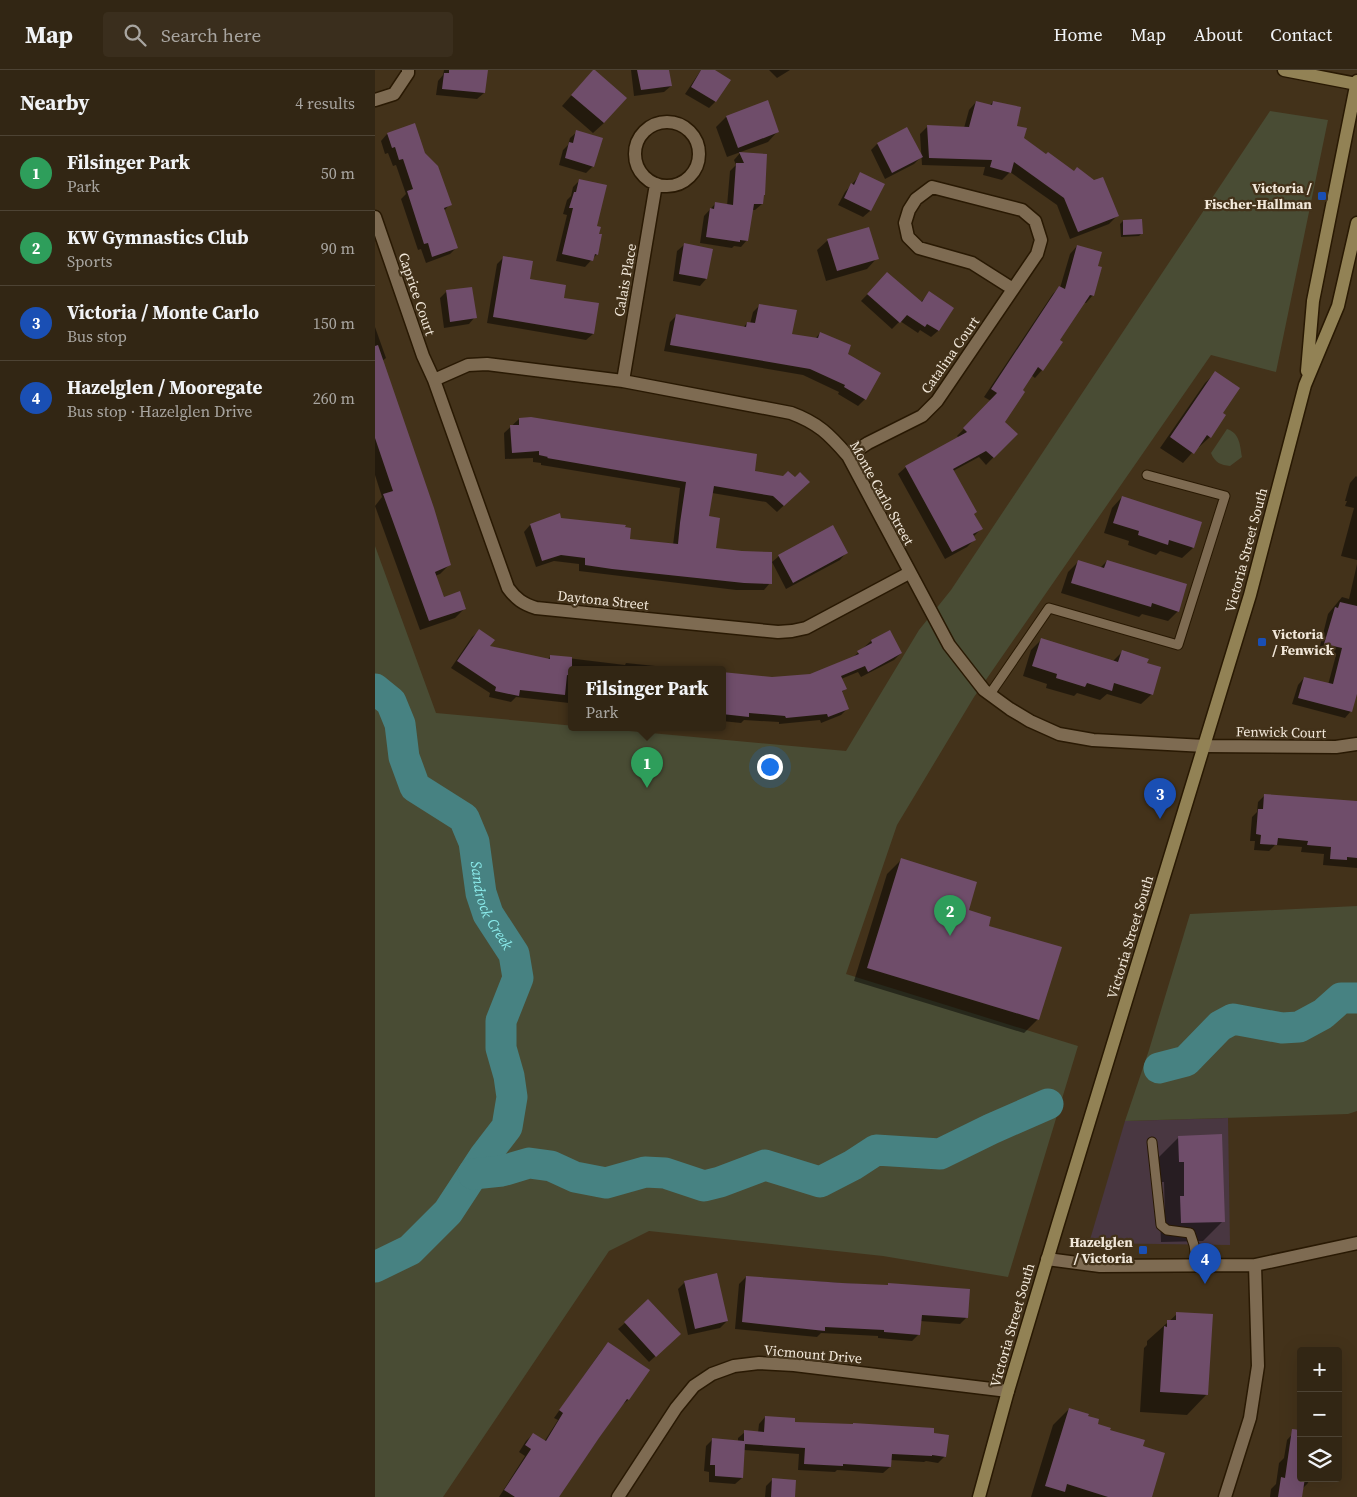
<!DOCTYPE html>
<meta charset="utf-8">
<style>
:root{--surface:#322614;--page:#3a2e1d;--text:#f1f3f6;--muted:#a8a5a0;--line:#4d4334;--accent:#8bbbb9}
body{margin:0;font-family:"Source Serif 4",serif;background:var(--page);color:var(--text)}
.controls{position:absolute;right:15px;bottom:15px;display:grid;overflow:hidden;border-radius:5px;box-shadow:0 5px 20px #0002}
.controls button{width:45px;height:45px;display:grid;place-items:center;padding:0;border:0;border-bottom:1px solid var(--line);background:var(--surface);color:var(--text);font:25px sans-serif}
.you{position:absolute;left:394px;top:696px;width:18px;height:18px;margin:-12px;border:4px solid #fff;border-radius:50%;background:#1a73e8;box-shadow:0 0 0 8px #1a73e833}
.badge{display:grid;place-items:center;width:32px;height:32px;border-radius:50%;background:var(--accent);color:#fff;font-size:16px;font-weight:700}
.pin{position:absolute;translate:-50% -41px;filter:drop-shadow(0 1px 2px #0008)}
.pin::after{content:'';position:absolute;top:26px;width:18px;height:15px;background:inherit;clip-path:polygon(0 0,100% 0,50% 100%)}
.popup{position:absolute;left:193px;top:596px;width:158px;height:65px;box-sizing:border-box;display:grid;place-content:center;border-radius:5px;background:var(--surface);filter:drop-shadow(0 1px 4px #0005);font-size:16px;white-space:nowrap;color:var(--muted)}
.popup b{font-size:19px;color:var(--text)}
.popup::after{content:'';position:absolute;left:50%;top:100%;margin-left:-10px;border:10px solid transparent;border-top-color:var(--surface)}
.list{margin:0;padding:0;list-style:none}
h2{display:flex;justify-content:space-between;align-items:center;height:65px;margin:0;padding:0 20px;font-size:21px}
h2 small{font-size:16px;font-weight:400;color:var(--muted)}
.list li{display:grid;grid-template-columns:32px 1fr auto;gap:15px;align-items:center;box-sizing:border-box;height:75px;padding:0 20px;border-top:1px solid var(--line)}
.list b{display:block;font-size:19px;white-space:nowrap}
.list p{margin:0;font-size:16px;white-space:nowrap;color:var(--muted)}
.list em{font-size:16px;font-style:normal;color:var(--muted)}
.icon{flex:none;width:28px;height:28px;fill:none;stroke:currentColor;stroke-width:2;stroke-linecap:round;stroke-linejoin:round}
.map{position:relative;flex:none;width:982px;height:1427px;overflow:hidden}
header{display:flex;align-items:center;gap:30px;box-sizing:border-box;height:70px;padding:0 25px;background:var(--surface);border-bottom:1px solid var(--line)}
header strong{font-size:24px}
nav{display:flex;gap:28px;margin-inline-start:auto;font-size:18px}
.search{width:350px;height:45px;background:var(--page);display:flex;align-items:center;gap:12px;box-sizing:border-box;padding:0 18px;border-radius:5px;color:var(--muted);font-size:19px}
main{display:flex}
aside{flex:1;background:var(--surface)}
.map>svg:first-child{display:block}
.commercial{fill:#493741}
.green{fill:#494c34}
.shadow{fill:#0007}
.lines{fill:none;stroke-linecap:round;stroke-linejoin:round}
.river{stroke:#478282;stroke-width:31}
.building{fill:#6f4d6a}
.lane-casing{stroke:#291903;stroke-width:11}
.street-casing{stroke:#291903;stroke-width:15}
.secondary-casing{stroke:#291903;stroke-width:15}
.lane{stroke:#7e6b52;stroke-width:9}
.street{stroke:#7e6b52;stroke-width:12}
.secondary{stroke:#928255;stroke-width:12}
.transit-dot{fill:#1a4fb4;stroke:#43321a;stroke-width:2}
.labels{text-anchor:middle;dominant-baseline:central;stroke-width:4.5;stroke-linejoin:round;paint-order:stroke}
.poi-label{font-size:14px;font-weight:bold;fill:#f2e8da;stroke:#43321a;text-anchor:end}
.street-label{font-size:14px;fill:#f2e8da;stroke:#43321a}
.water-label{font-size:15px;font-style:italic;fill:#8ceded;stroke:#43321a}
</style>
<header>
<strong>Map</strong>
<div class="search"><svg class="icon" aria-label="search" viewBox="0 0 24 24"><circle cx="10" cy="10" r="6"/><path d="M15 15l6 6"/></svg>Search here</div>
<nav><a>Home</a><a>Map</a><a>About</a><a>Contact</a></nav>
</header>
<main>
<aside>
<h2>Nearby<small>4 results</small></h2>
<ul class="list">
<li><span class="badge" style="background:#2e9e5b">1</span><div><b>Filsinger Park</b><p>Park</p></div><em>50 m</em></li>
<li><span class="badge" style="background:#2e9e5b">2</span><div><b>KW Gymnastics Club</b><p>Sports</p></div><em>90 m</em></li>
<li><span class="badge" style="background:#1a4fb4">3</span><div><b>Victoria / Monte Carlo</b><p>Bus stop</p></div><em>150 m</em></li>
<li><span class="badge" style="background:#1a4fb4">4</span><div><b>Hazelglen / Mooregate</b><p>Bus stop · Hazelglen Drive</p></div><em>260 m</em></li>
</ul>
</aside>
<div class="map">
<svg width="982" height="1427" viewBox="0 0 982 1427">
<rect width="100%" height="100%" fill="#43321a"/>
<path class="commercial" d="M853,1048L855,1175L714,1173L750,1051Z"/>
<path class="green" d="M895,41L953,50L901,302L836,285L599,627L522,755L471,904L703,976L633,1207L508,1186L274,1161L234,1181L68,1427H0V476L61,643L471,681L544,560L576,520Z
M852,359C865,363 865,376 867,387L855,396C846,395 840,393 836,383Z
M982,836V1041L973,1044L750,1051L774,980L815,844Z"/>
<path class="shadow" d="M69,0H111L109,23L102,29L61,25L63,11L68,5Z
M256,0H293L296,16L289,22L259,26Z
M326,0H337L340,32L334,38L310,24Z
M394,0H415L402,8Z
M209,11L229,53L218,63L187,36Z
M601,32L615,35L618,32L641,57L648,69L698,102L742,146L734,154L695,169L682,135L635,102L627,110L608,105L610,97L547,95L545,64L553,56L589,58L594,40Z
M351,47L403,61L393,72L352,87L341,57Z
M202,62L218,96L211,103L184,95L188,80L193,75L195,68Z
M12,64L49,83L75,134L69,141L81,178L75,184L51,193L46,179L43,180L26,129L31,124L21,95L18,96L13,83L10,84L6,71Z
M502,74L546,87L539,94L510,109L496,80Z
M365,83L387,134L380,140H377L372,170L366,177L359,176L357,178L325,173L329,146L340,134L352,136L355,101L361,95L359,90Z
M486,104L508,115L495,141L488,147L463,135L470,122Z
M205,110L221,157L222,184L210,197L181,191L192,145L188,144L192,130L196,126L198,117Z
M748,151L767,163L764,166L746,167L745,154Z
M453,170L502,188L492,199L451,211L442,180Z
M309,175L331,209L325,216L298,211L302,181Z
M702,176L722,196L718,225L711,233L708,232L683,271L667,300L660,308L656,305L629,353L641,364L611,395L604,387L578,401L606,459L598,467L600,469L592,477L570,489L523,404L531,397L584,368L582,366L616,331L609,327L677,225L684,217L685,218L695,184Z
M129,187L154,210L188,229L218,264L211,270L112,253L122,194Z
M506,210L546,232L554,223L578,239L563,261L556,267L545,260L543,263L525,251L517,259L486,231Z
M71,222L100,247L94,254L69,258L65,228Z
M385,235L416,265L440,269L445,263L475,275L471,284L490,329L483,336L463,324L464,322L428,305L289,281L295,252L302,245L368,258L372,253L375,254L378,242Z
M0,257L11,288L7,291L74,495L65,504L60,506L68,528L90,538L80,548L45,560L0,436L7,427L0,405Z
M840,303L846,343L849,345L835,367L824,377L823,376L808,393L785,378L830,313Z
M144,349L379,402L433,412L402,442L391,432L337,423L333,447L340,480L395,513L389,520H361L204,501V494L179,491L161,497L149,462L155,455L185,450L254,470L298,475L305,418L166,395V393L158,392V388L130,389L129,363Z
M981,406L982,407V490L966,486L979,438L970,436L972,431H970L975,413Z
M747,427L818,478L807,488L785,481L781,485L753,475L754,471L729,463L737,438Z
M471,483L465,490L411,519L397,492L404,486Z
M732,491L803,541L793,551L767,544L764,547L686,523L693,502L703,492L725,498Z
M982,494V623L976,641L970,648L917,634L923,615L929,608L953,615L961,585L944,580L953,544L967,527L974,529Z
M104,561L113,577L172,590L176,586L250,595L251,593L310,599H197V637L193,636L194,633L141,627L136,632L114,627L115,623L76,598L97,567Z
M514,561L526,583L519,590L486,607L483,602L466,609L470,619L466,623L473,638L466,645L446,653L445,650L404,654V652L369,650L366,653L347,651V603L397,608L435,605L477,588L496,571Z
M666,570L737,592L747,582L771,594L777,624L766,634L732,624L725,630L702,623L699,626L671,618L672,614L648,606L656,580Z
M890,725L982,732V798L948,795L949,784L926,782L927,777L900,775L894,781L879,780L880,771H875L877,747L882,742L883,732Z
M526,790L612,856L663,949L649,963L479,911L512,804Z
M804,1067L848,1151L828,1171L786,1172L785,1148L790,1144L789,1112H784V1087Z
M371,1207L512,1216L513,1215L592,1247L585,1254L545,1251L544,1264L537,1271L503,1268V1266L446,1263L442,1267L360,1259L364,1214Z
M310,1212L352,1251L345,1258L313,1265L303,1219Z
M802,1244L832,1324L812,1345L765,1342L769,1278L772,1275V1271Z
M250,1253L297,1271L274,1292L243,1259Z
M233,1273L253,1330L246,1336L183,1427H124L150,1386L144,1382L151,1371L158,1364L169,1372L183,1350L179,1348L227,1280Z
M694,1339L711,1347L721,1355L767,1377L776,1427H656L678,1355Z
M390,1347L419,1353L558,1364L570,1386L563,1393L551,1391L549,1392L515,1390V1397L508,1403L462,1400L460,1402L423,1400L424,1384L369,1380L367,1408L360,1414L334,1412V1402L329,1401L331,1376L337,1370L363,1372V1368L370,1362L383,1363L384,1354Z
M922,1359L926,1360V1408H934L933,1413L927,1419L926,1427H895L896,1419L901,1414L904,1393L909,1388L912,1370Z
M398,1409L418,1427H390L391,1416Z"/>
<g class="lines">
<g class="river">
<path id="s1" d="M0,619L16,632L25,654L29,687L40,717L89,748L99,772L106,823L113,844L139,884L143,908L126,951V978L134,1006L137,1027L132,1057L109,1087L73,1142L35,1180L0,1197"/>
<path d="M784,998L811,991L845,956L858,949L907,958L924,957L948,944L966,928H982"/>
<path d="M98,1104L127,1101L154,1093L176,1096L200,1107L231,1113L270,1102L290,1103L329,1116L345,1112L390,1095L445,1112L478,1095L501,1080L565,1084L616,1059L673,1034"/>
</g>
</g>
<path class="building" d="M74,0H113L110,23L67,19L69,3H74Z
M218,0H220L252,28L229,53L196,25Z
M262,0H294L297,16L266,20Z
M326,0H340L356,10L341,32L316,17Z
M393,30L404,62L363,78L351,46Z
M601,31L617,35L618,31L646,37L642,56L652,58L649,68L671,84L673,82L699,101L702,97L719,110L728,107L744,146L703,162L689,128L639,92L636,103L615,97L617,90L554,88L552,55L594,57Z
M40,53L50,83L63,96L77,135L69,138L83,178L57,187L53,173L49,174L32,121L38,119L28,89L24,90L20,77L17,78L12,63Z
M532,57L548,87L517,103L502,73Z
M201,60L228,68L219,97L190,88L194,72L198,73Z
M364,82L392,84L390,125H389L388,134H379L373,171L365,170V172L331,167L335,138L339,139L340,132L358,135L361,93H369Z
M485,102L510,114L496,141L469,128L476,113L479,115Z
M204,109L232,115L222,156L226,157L224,164H227L223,185L220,184L218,191L187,184L198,138H194L199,122H201Z
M767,149L768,164L748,165V150Z
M494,157L504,189L462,201L452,169Z
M309,173L338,179L332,209L304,204Z
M702,175L727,182L723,196L727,197L719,226L715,225L685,270L688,272L668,301L663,297L648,320L650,322L630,352L643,364L619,388L611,381L578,399L602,442L599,444L608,459L598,464L601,470L577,482L530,396L592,362L588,358L622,323L616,319L684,216L690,219Z
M128,186L158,191L155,209L191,215L189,228L224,233L219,264L118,247Z
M512,202L547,232L554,221L579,238L564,261L552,254L550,257L532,245L525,253L492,224Z
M97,217L102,248L75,252L71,220Z
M384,234L422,240L417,264L443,268L445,262L476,275L473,284L506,303L491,330L469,317L470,315L435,299L295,275L301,244L371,257L372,252L380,253Z
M3,275L59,438L76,495L60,502L69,527L85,521L91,539L54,551L8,424L18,421L0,368V276Z
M840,301L865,318L848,343L851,345L836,368L832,365L819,384L795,367Z
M156,347L382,384L380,401L408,406L413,401L420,407L425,402L435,412L409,436L398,426L339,416L334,446L345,448L341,478L367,481L397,482V514L369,513L237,499L210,495V488L186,485L167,491L155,454L185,443L186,448L251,455L250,457L256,458L255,469L303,474L305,453L311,412L172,388L173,387L164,385V381L137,383L135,355H144V348Z
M747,426L827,452L819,478L794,470L793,475L763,465L764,461L738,453Z
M458,455L473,483L418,513L403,485Z
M703,490L729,498L732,490L812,514L804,542L777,533L776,537L696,513Z
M965,532L982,536V624L977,642L923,628L929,607L958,614L967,578L949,574L960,537L963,538Z
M104,559L120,570L115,576L175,589V585L197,587V606L192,605L190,625L145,620L144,626L120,621L121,617L82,591Z
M515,560L527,583L493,602L490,596L466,606L472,619L467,621L474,639L453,647L452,644L411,648L410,646L374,643V647L347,644V602L397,607L435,604L484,584L482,581L497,573L496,570Z
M666,568L743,592L747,580L774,589L772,593L786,597L778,625L739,613L737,621L712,613L710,617L681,608L682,604L657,596Z
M889,724L982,731V788L972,787V790L955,789L956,777L932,775L933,771L903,768L902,775L885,774L886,765L881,764L883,739H888Z
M526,788L602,812L594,840L616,847L614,856L687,877L664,950L492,898Z
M847,1064L850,1152L806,1153L805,1126H809V1092H804L803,1066Z
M342,1203L353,1251L320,1259L309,1211Z
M371,1206L467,1213L513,1215V1213L595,1219L593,1248L547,1245L545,1265L509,1262V1260L450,1257V1261L367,1252Z
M273,1229L306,1264L281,1287L249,1252Z
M801,1242L838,1244L833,1325L785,1322L789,1256L792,1257V1250H801Z
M233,1272L275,1300L254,1330L252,1329L224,1368L184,1427H140L129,1420L156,1379L150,1375L158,1363L171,1371L188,1343L184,1340Z
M694,1338L714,1344L713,1346L724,1349L723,1354L736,1358L735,1360L770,1370L768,1376L790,1383L777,1427H733L692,1414L690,1422L670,1416Z
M390,1346L420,1348V1352L478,1354V1353L559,1358V1363L574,1365L571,1387L557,1385V1386L517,1384L516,1397L468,1394V1396L429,1394L430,1378L370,1374L368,1408L340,1406V1395H335L337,1368L369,1371V1360L389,1362Z
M917,1359L926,1360V1408H930L927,1427H903L906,1407L910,1408Z
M397,1408L421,1410L420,1427H396Z"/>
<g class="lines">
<defs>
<path id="lane" d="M615,624L674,538L803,575L850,426L772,405
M777,1072L786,1155L792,1160L815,1163L819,1175L822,1195"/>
<path id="street" d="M0,30L19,24L33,3V0
M260 84a32 32 0 1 1 64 0a32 32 0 1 1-64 0Z
M0,147L48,286L59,310L133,518C141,529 148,534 161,538L403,562L417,561L431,558L534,503
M59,310L93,295L112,294L248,311L416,343C443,353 454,364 473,386L574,575L609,620L635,639L655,651L684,664L718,670L830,676L961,677L982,674
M248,311L281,114
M473,386L493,373L547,346L562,331L662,184L666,170L660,151L647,140L557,117L541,129L534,140L530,153L533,167L544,178L597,193L638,219
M672,1189L725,1196L880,1195L982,1173
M243,1427L301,1338L319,1316L337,1304L359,1296L384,1293L419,1295L633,1321
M850,1427L875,1348L883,1296L880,1195"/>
<path id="secondary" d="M909,0L982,14
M932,301L938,231L982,11
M604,1427L633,1321L682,1157L875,525L930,315L963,236L982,153"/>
</defs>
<use href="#lane" class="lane-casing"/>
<use href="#street" class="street-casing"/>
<use href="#secondary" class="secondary-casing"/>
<use href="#lane" class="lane"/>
<use href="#street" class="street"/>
<use href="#secondary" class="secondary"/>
</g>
<g class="transit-dot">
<rect x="942" y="121" width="10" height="10" rx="2.5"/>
<rect x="882" y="567" width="10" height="10" rx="2.5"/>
<rect x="763" y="1175" width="10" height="10" rx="2.5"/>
</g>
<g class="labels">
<g class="poi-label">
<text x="937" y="118">Victoria /<tspan x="937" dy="16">Fischer-Hallman</tspan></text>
<text x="897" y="564" text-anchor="start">Victoria<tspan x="897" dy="16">/ Fenwick</tspan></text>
<text x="758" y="1172">Hazelglen<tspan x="758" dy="16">/ Victoria</tspan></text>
</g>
<g class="street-label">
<text transform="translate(250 210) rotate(-80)">Calais Place</text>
<text transform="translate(42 224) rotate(71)">Caprice Court</text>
<text transform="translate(575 285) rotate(-55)">Catalina Court</text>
<text transform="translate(507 423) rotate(61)">Monte Carlo Street</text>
<text transform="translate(871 480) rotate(-75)">Victoria Street South</text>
<text transform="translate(228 530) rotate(6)">Daytona Street</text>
<text transform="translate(906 662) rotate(1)">Fenwick Court</text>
<text transform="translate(755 867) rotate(-73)">Victoria Street South</text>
<text transform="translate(637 1255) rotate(-74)">Victoria Street South</text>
<text transform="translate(438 1284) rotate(5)">Vicmount Drive</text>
</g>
<g class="water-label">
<text stroke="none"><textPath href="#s1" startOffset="260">Sandrock Creek</textPath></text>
</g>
</g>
</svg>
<div class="controls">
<button>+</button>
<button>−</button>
<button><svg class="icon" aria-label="layers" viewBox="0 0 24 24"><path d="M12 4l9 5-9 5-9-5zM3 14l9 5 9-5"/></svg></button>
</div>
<div class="you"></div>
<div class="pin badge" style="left:272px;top:718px;background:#2e9e5b">1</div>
<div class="popup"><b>Filsinger Park</b>Park</div>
<div class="pin badge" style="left:575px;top:866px;background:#2e9e5b">2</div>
<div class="pin badge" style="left:785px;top:749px;background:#1a4fb4">3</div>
<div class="pin badge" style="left:830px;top:1214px;background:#1a4fb4">4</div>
</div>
</main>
